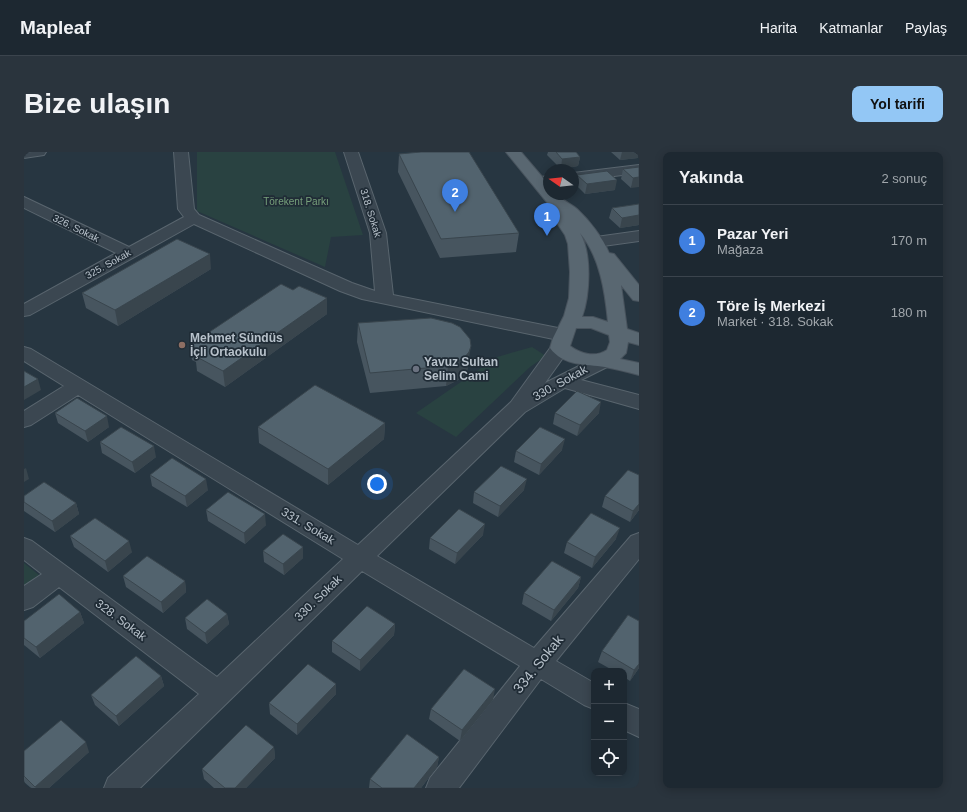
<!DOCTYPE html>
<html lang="tr">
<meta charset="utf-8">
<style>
:root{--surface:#1d2831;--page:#2a343d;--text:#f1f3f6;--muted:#a0a6ab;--line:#3b444d;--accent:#93c7f5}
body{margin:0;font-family:Arial,sans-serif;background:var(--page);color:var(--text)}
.controls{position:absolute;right:12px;bottom:12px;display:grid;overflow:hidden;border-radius:8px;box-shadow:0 2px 10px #0003}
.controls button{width:36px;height:36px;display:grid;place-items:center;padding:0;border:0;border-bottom:1px solid var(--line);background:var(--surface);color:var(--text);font:20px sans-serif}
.compass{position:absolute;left:519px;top:12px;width:36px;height:36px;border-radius:50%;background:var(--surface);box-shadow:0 2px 10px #0003;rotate:284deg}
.you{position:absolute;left:353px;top:332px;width:14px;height:14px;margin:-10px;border:3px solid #fff;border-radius:50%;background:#1a73e8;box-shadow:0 0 0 6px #1a73e833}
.badge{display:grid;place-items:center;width:26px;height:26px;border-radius:50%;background:var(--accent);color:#fff;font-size:13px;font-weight:700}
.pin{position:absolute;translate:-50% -33px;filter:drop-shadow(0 1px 2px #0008)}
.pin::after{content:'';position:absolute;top:21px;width:14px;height:12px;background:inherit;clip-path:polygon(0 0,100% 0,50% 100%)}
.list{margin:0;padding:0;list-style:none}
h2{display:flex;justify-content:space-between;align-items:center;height:52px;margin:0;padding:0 16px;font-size:17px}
h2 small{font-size:13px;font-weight:400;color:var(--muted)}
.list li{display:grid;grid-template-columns:26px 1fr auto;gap:12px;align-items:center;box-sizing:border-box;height:72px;padding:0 16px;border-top:1px solid var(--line)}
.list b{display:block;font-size:15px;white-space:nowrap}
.list p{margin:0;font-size:13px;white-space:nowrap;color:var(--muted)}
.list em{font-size:13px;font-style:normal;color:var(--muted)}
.icon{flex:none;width:22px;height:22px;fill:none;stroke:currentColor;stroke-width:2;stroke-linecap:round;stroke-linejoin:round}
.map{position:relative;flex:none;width:615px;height:636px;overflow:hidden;border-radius:8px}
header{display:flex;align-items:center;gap:24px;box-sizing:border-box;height:56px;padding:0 20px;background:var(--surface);border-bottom:1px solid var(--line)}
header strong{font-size:19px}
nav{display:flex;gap:22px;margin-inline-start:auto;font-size:14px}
.intro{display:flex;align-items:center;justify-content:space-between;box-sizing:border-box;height:96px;padding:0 24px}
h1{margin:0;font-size:28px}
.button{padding:10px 18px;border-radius:8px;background:var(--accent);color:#111;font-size:14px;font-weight:700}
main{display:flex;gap:24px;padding:0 24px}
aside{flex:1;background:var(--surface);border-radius:8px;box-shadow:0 2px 10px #0003}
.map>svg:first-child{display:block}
.green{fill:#294241}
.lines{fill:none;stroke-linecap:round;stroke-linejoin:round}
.minor-casing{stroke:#59656e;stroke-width:2}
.major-casing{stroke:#48535d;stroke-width:2}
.minor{fill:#3b4751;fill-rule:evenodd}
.major{fill:#596771;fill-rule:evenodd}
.wall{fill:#47555f}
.shaded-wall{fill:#39454d}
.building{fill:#52636e;stroke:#39454d}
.education-dot{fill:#8d6e63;stroke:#202c36;stroke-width:1.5}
.worship-dot{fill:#6b7280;stroke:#202c36;stroke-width:1.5}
.labels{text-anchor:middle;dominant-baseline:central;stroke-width:3.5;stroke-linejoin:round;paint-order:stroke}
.far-park-label{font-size:10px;fill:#77a07b;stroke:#202c36}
.far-street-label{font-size:10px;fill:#b8c2cb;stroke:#202c36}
.poi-label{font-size:12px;font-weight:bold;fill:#b8c2cb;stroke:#202c36;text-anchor:start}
.street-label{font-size:12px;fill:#b8c2cb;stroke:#202c36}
.near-street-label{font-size:14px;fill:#b8c2cb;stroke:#202c36}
</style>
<header>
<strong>Mapleaf</strong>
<nav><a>Harita</a><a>Katmanlar</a><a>Paylaş</a></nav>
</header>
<div class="intro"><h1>Bize ulaşın</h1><a class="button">Yol tarifi</a></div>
<main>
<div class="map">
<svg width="615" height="636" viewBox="0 0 615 636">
<rect width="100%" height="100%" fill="#273641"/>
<path class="green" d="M173,0H311L339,83L307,85L301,115L173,59Z
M508,195L522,204L506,215L432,285L392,261L473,205Z
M0,411L15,423L0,434Z"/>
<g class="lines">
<defs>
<path id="minor" d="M0,0H22L20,3L0,6Z
M150,0H164L170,57L175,63L328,131L351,139L346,81L320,0H334L362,81L369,143L539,177L546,179L548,183L546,187L539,189L338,147L316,139L170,72L6,163L0,164V152L92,101L0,56V45L105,95L160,65L154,57Z
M615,13V21L549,29V21Z
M525,24V32L514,33L509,32L507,29L509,26Z
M615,79V89L572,95L566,93L564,90L566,87L572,85Z
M536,190L543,192L546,196L521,231L573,205L580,203L587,205L590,209L587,213L557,228L615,243V257L541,236L501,260L353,404L510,496L607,384L615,381V407L532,509L570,531V557L560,553L517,527L435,636H402L406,626L496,514L338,419L116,636H80L84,626L175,542L35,435L9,455L0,458V434L18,422L0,408V386L8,389L193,525L319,407L54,243L7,273L0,275V259L40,234L0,209V195L7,197L334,393L487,250L529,192Z
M600,551L615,557V585L600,578Z"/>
<path id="major" d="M482,0H497L525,33V42H533C540,50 546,51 553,57C565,68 579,86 585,101L590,102L615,133V149L609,148L597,133L603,177L615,181V193L604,190L602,201L596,207L615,211V223C604,220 592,217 581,215C562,212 539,214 526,196L529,186L540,164L545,146L546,120L544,92L541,83L529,65L526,54ZM556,81C576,105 581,139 584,170L569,165H558C566,143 568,101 556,81ZM552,176H567L585,183L586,190L583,198C571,206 557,202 546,194Z"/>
</defs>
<use href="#minor" class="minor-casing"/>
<use href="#major" class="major-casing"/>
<use href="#minor" class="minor"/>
<use href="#major" class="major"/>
</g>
<path class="wall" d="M524,0H552L556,5L554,14L537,17L523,3Z
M587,0H615L614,6L596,8Z
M375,2L495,81L492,100L416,106L374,20Z
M615,15L607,36L597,27L599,17Z
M553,23L591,38L561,42L552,33Z
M615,52V73L596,76L585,66L588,56Z
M187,117L94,174L62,156L58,141Z
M303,146V162L201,235L173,219L172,210L168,208L166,193Z
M334,171L444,213L443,220L438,226L422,234L346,241L333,190Z
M31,261L85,275L64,290L34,271Z
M531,261H575L553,284L529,272Z
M361,271L360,287L304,333L235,291L234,275Z
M76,290L132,305L111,321L78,301Z
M538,298L515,323L490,310L492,299Z
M126,323L184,338L163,355L128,334Z
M500,338L474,365L449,351L450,340Z
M0,344L52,351L55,362L31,380L0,359Z
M581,344L615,358L606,370L578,355Z
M182,358L242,373L221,392L184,369Z
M459,383L431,412L405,397L406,386Z
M46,384L108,400L84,420L50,395Z
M592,387L568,416L540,401L543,390Z
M279,395V406L260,423L240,410L239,399Z
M99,424L161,429L162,440L139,461L102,435Z
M557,425L554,436L527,469L498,452L500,441Z
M56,460L60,471L16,506L0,493V469Z
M203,462L205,472L183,492L163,477L161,466Z
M371,472L370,483L336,519L308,500V489Z
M578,499L615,516L606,529L600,525V519H590L574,510Z
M137,524L140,534L95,574L71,553L67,543Z
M312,532V542L273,583L246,562L245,551Z
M469,548L436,589L405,567L407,557Z
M250,595L251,606L222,636H190L180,627L178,617Z
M0,599L65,600L25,636H7L0,630Z
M415,605L413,615L397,636H345L346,627Z"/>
<path class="shaded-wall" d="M598,0H615L614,6L596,8Z
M556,5L554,14L537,17L538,7Z
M615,25V35L607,36L609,26Z
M593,28L591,38L561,42L563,32Z
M615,63V73L596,76L598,66Z
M186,102L187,117L94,174L91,158Z
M303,146V162L201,235L199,219Z
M447,194L444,213L443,220L438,226L422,234L424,214Z
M14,227L17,238L0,248V235Z
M577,250L575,261L553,284L556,273Z
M83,264L85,275L64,290L61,279Z
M361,271L360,287L304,333V317Z
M541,287L538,298L515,323L517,312Z
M130,294L132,305L111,321L108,310Z
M2,316L5,327L0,330V317Z
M182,327L184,338L163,355L161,344Z
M503,327L500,338L474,365L476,354Z
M52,351L55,362L31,380L28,369Z
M615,352V358L606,370L609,359Z
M241,362L242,373L221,392L220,381Z
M461,372L459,383L431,412L433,401Z
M596,376L592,387L568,416L571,405Z
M105,389L108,400L84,420L81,409Z
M279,395V406L260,423L259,412Z
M557,425L554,436L527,469L530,458Z
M161,429L162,440L139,461L137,450Z
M56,460L60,471L16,506L12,495Z
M203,462L205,472L183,492L181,481Z
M371,472L370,483L336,519V508Z
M615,512V516L606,529L610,518Z
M137,524L140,534L95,574L92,564Z
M312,532V542L273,583V572Z
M471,537L469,548L436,589L438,578Z
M62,590L65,600L25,636H12L11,635Z
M250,595L251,606L222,636H211Z
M415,605L413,615L397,636H390Z"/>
<path class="building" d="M397,0H445L495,81L417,87L375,2Z
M532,0H552L556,5L538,7Z
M615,15V25L609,26L599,17Z
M583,19L593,28L563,32L553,23Z
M615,52V63L598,66L588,56Z
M153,87L186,102L91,158L58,141Z
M257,132L269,138L275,134L303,146L199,219L171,204L178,199L166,193Z
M407,166L428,171L436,175L446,187L447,194L445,200L440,206L424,214L346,221L334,171Z
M0,219L14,227L0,235Z
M291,233L361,271L304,317L234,275Z
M553,239L577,250L556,273L531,261Z
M53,246L83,264L61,279L31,261Z
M97,275L130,294L108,310L76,290Z
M516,275L541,287L517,312L492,299Z
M148,306L182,327L161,344L126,323Z
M477,314L503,327L476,354L450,340Z
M604,318L615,323V352L609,359L581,344Z
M20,330L52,351L28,369L0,350V344Z
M204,340L241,362L220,381L182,358Z
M435,357L461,372L433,401L406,386Z
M567,361L596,376L571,405L543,390Z
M71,366L105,389L81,409L46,384Z
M259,382L279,395L259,412L239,399Z
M123,404L161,429L137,450L99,424Z
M528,409L557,425L530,458L500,441Z
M35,442L56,460L12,495L0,486V469Z
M183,447L203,462L181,481L161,466Z
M343,454L371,472L336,508L308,489Z
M604,463L615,469V512L610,518L578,499Z
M112,504L137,524L92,564L67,543Z
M284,512L312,532L273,572L245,551Z
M440,517L471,537L438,578L407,557Z
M37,568L62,590L11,635L0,624V599Z
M222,573L250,595L211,636H201L178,617Z
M383,582L415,605L390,636H358L346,627Z"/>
<circle class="education-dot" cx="158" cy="193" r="4"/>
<circle class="worship-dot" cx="392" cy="217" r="4"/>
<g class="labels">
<g class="far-park-label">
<text x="272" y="49">Törekent Parkı</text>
</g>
<g class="far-street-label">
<text transform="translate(347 61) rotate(73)">318. Sokak</text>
<text transform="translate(52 76) rotate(26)">326. Sokak</text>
<text transform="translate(84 112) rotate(-29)">325. Sokak</text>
</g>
<g class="poi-label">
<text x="166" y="186">Mehmet Sündüs<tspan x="166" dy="14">İçli Ortaokulu</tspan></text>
<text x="400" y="210">Yavuz Sultan<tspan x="400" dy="14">Selim Cami</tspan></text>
</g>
<g class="street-label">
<text transform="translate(536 231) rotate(-29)">330. Sokak</text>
<text transform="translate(284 374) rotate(31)">331. Sokak</text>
<text transform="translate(294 446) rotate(-44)">330. Sokak</text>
<text transform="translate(97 468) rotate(37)">328. Sokak</text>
</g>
<g class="near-street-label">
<text transform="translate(514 512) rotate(-51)">334. Sokak</text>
</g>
</g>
</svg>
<div class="controls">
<button>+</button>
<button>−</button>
<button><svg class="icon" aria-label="locate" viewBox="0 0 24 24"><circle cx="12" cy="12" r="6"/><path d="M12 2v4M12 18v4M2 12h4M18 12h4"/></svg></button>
</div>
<svg class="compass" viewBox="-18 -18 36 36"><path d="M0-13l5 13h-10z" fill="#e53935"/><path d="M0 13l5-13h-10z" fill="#a0a6ab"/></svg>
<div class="you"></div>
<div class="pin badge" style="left:523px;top:84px;background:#3f7fe0">1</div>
<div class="pin badge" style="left:431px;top:60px;background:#3f7fe0">2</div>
</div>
<aside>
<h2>Yakında<small>2 sonuç</small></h2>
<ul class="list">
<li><span class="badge" style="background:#3f7fe0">1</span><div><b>Pazar Yeri</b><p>Mağaza</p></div><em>170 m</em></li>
<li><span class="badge" style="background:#3f7fe0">2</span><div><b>Töre İş Merkezi</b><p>Market · 318. Sokak</p></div><em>180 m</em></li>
</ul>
</aside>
</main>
